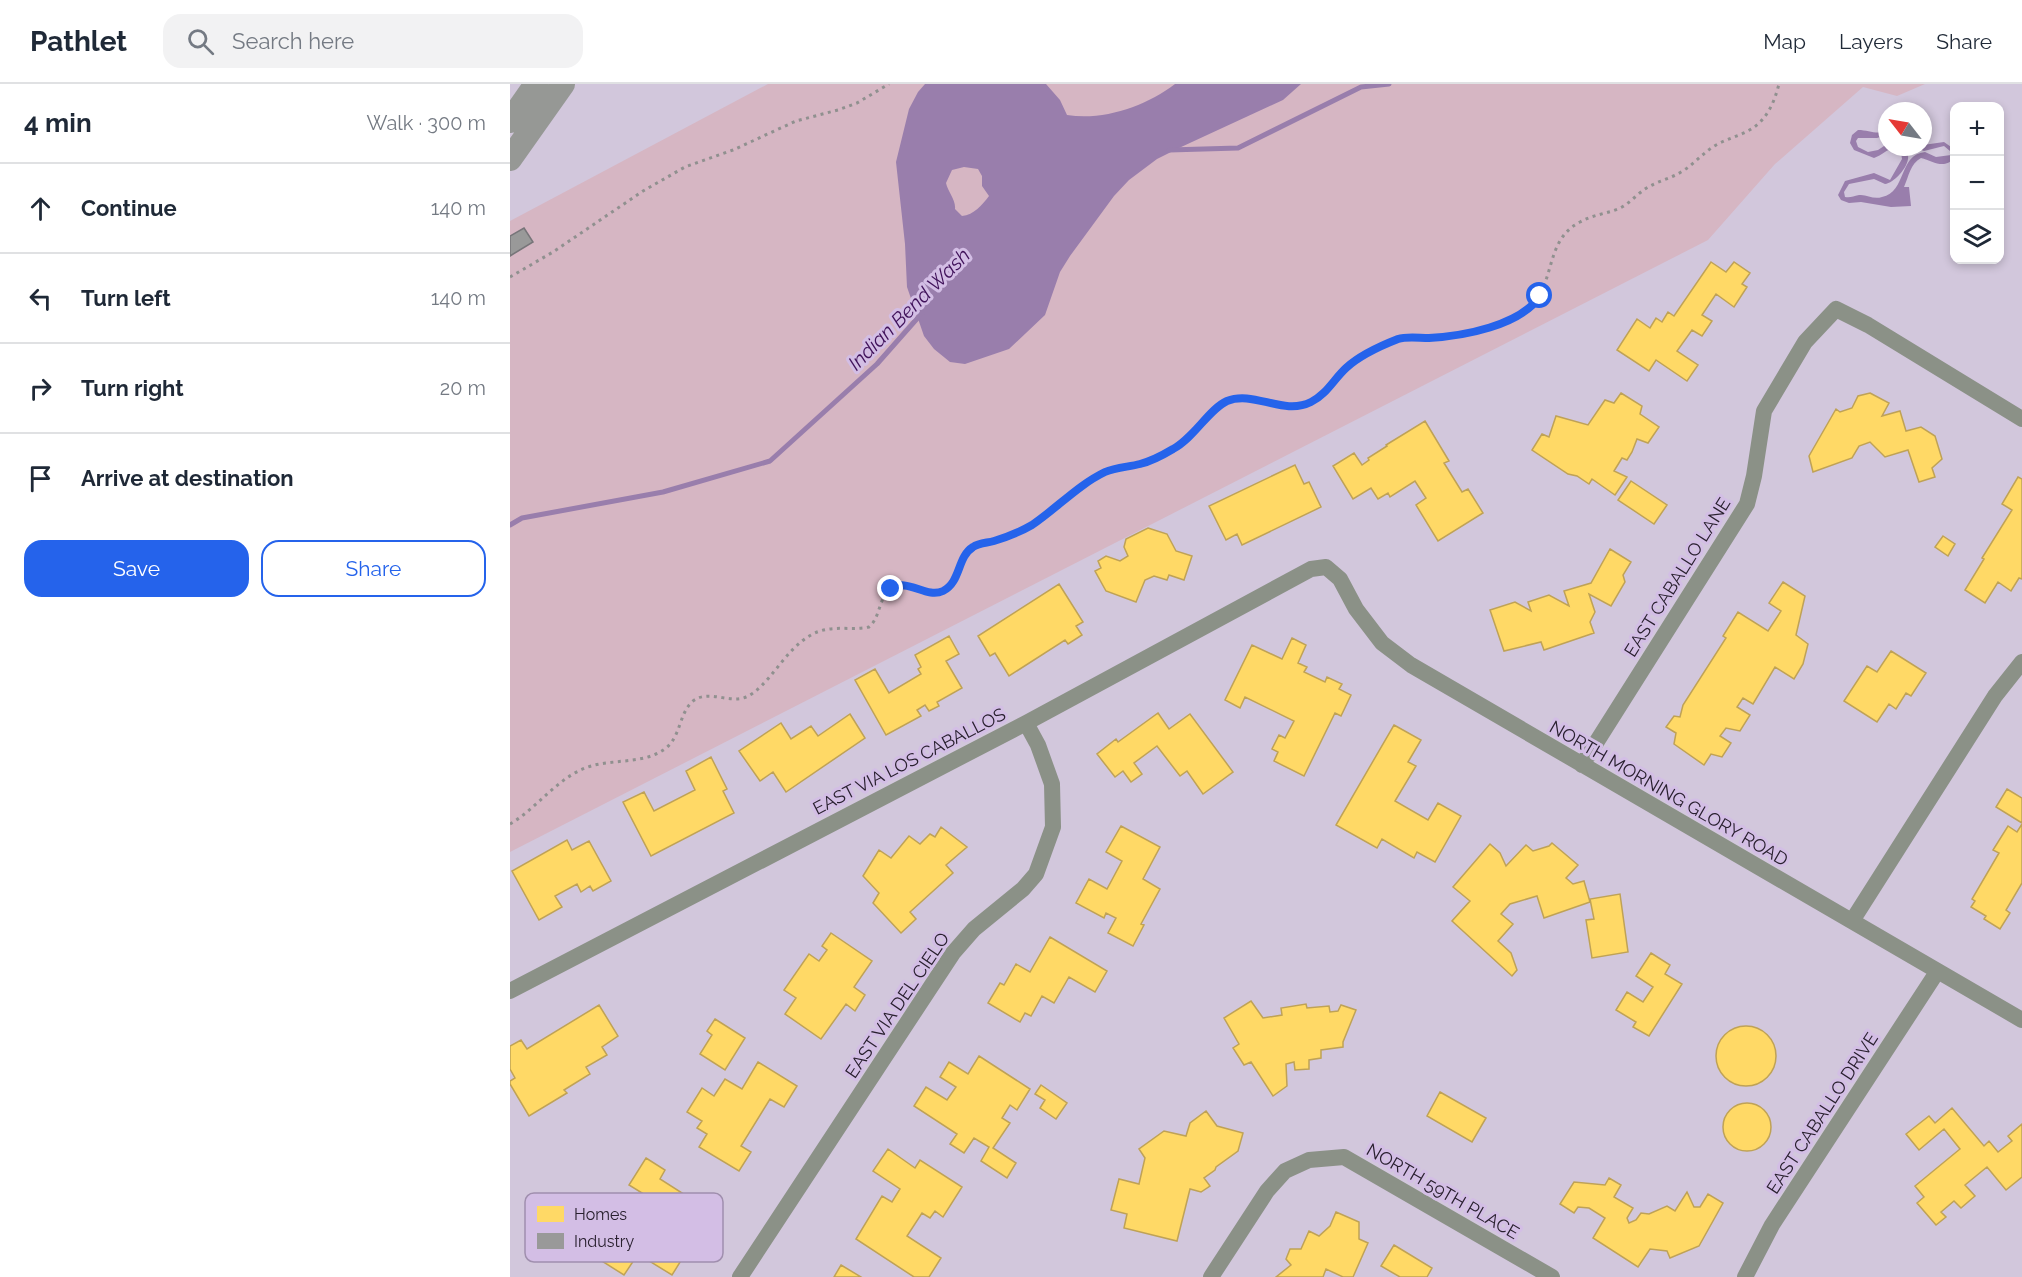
<!DOCTYPE html>
<meta charset="utf-8">
<style>
:root{--surface:#fff;--page:#f2f2f3;--text:#1f2937;--muted:#747a83;--line:#e0e1e3;--accent:#2563eb}
body{margin:0;font-family:Raleway,sans-serif;background:var(--page);color:var(--text)}
.controls{position:absolute;right:18px;top:18px;display:grid;overflow:hidden;border-radius:12px;box-shadow:0 3px 9px #0003}
.controls button{width:54px;height:54px;display:grid;place-items:center;padding:0;border:0;border-bottom:2px solid var(--line);background:var(--surface);color:var(--text);font:30px sans-serif}
.compass{position:absolute;left:1368px;top:18px;width:54px;height:54px;border-radius:50%;background:var(--surface);box-shadow:0 3px 9px #0003;rotate:301deg}
.stop{position:absolute;width:18px;height:18px;margin:-14px;border:4px solid #2563eb;border-radius:50%;background:#fff}
.stop.end{background:#2563eb;border-color:#fff;box-shadow:0 2px 6px #0008}
.list{margin:0;padding:0;list-style:none}
h2{display:flex;justify-content:space-between;align-items:center;height:78px;margin:0;padding:0 24px;font-size:26px}
h2 small{font-size:20px;font-weight:400;color:var(--muted)}
.list li{display:grid;grid-template-columns:39px 1fr auto;gap:18px;align-items:center;box-sizing:border-box;height:90px;padding:0 24px;border-top:2px solid var(--line)}
.list b{display:block;font-size:22px;white-space:nowrap}
.list em{font-size:20px;font-style:normal;color:var(--muted)}
.actions{display:flex;gap:12px;padding:18px 24px}
.actions a{flex:1;padding:14px 0;border:2px solid var(--accent);border-radius:18px;text-align:center;font-size:21px;color:var(--accent)}
.actions .main{background:var(--accent);color:#fff}
.icon{flex:none;width:33px;height:33px;fill:none;stroke:currentColor;stroke-width:2;stroke-linecap:round;stroke-linejoin:round}
.map{position:relative;flex:none;width:1512px;height:1193px;overflow:hidden}
header{display:flex;align-items:center;gap:36px;box-sizing:border-box;height:84px;padding:0 30px;background:var(--surface);border-bottom:2px solid var(--line)}
header strong{font-size:28px}
nav{display:flex;gap:33px;margin-inline-start:auto;font-size:21px}
.search{width:420px;height:54px;background:var(--page);display:flex;align-items:center;gap:15px;box-sizing:border-box;padding:0 21px;border-radius:18px;color:var(--muted);font-size:22px}
main{display:flex}
aside{flex:1;background:var(--surface)}
.map>svg:first-child{display:block}
.green{fill:#d6b6c3}
.water{fill:#997eac;fill-rule:evenodd}
.homes{fill:#ffd966;stroke:#bfa256;stroke-width:1.5}
.industry{fill:#999;stroke:#777579;stroke-width:1.5}
.lines{fill:none;stroke-linecap:round;stroke-linejoin:round}
.stream{stroke:#997eac;stroke-width:5}
.path{stroke:#90908f;stroke-width:3;stroke-dasharray:3 4.5;stroke-linecap:butt}
.street{stroke:#8b9187;stroke-width:16}
.secondary{stroke:#969895;stroke-width:24}
.route{stroke:#2563eb;stroke-width:8}
.labels{text-anchor:middle;dominant-baseline:central;stroke-width:6;stroke-linejoin:round;paint-order:stroke}
.street-label{font-size:18px;fill:#29202f;stroke:#d3bee5}
.water-label{font-size:20px;font-style:italic;fill:#40125a;stroke:#d3bee5}
.key{fill:#d3bee5;stroke:#a08fae;stroke-width:1.5}
.key-label{font-size:16px;fill:#29202f}
</style>
<header>
<strong>Pathlet</strong>
<div class="search"><svg class="icon" aria-label="search" viewBox="0 0 24 24"><circle cx="10" cy="10" r="6"/><path d="M15 15l6 6"/></svg>Search here</div>
<nav><a>Map</a><a>Layers</a><a>Share</a></nav>
</header>
<main>
<aside>
<h2>4 min<small>Walk · 300 m</small></h2>
<ul class="list">
<li><svg class="icon" aria-label="ahead" viewBox="0 0 24 24"><path d="M12 20V5M6 11l6-6 6 6"/></svg><div><b>Continue</b></div><em>140 m</em></li>
<li><svg class="icon" aria-label="left" viewBox="0 0 24 24"><path d="M17 20v-9H6M10 6l-5 5 5 5"/></svg><div><b>Turn left</b></div><em>140 m</em></li>
<li><svg class="icon" aria-label="right" viewBox="0 0 24 24"><path d="M7 20v-9h11M14 6l5 5-5 5"/></svg><div><b>Turn right</b></div><em>20 m</em></li>
<li><svg class="icon" aria-label="arrive" viewBox="0 0 24 24"><path d="M6 21V4h12l-3 4 3 4H6"/></svg><div><b>Arrive at destination</b></div></li>
</ul>
<div class="actions"><a class="main">Save</a><a>Share</a></div>
</aside>
<div class="map">
<svg width="1512" height="1193" viewBox="0 0 1512 1193">
<rect width="100%" height="100%" fill="#d2c7dc"/>
<path class="green" d="M258,0H1415L1387,12L1353,3L1265,80L1198,156L0,768V137Z"/>
<path class="water" d="M415,0H536L550,16L557,31C594,37 636,22 665,0H791L773,16L669,64L647,75L619,96L604,112L560,172L550,188L535,231L499,265L455,280L440,278L424,265L414,252L397,203L395,160L386,78L399,25L408,8ZM454,83L468,85L472,92V102L479,112C472,121 464,131 452,132L445,125C446,116 438,108 436,99L442,86Z
M1348,46C1359,46 1366,51 1377,47V51L1367,54H1348L1346,57L1348,63L1358,68L1368,66L1377,60V63H1393C1395,65 1397,68 1398,71C1400,82 1384,99 1375,100L1364,95L1339,100L1334,108L1335,113C1341,114 1343,112 1349,111C1357,110 1363,116 1372,113C1397,108 1388,71 1415,68L1426,73L1441,71L1440,67L1434,62L1414,67L1404,63H1413V61L1434,58L1444,65V74C1434,86 1423,77 1411,74C1400,80 1399,92 1394,103H1399L1401,122L1381,123L1351,118L1339,119L1331,116L1328,111L1335,97L1364,89L1380,96L1392,75L1391,68C1380,60 1375,70 1364,74L1344,66L1340,59L1342,51Z"/>
<path class="homes" d="M1201,178L1216,188L1224,178L1240,189L1232,200L1237,203L1224,223L1206,210L1192,231L1202,237L1192,252L1182,246L1167,267L1188,281L1177,297L1146,276L1139,287L1107,266L1127,235L1140,244L1146,234L1152,238L1158,228L1164,232Z
M1111,309L1132,322L1130,330L1149,343L1138,359L1127,355L1122,368L1117,376L1112,374L1104,387L1117,393L1105,411L1082,395L1079,400L1067,392L1058,390L1022,366L1032,350L1039,353L1046,332L1078,341L1095,316L1104,319Z
M1360,309L1379,319L1372,332L1390,327L1396,347L1411,343L1425,352L1432,375L1422,384L1425,393L1409,398L1398,366L1375,373L1360,358L1349,362L1342,374L1303,388L1299,372L1326,325L1330,328L1342,324L1348,312Z
M915,337L939,377L934,379L952,408L958,405L973,429L928,457L906,421L916,414L905,397L880,413L878,409L868,415L861,404L843,415L823,382L844,369L852,381L859,376L858,374L877,362L876,361Z
M785,381L794,400L799,398L811,423L732,461L727,450L716,456L699,422Z
M1508,393L1512,395V495L1509,494L1501,507L1488,498L1475,519L1455,506L1474,475L1472,474L1502,426L1492,420Z
M1121,397L1157,421L1144,440L1108,416Z
M638,444L657,450L666,467L682,472L674,496L659,491L657,496L644,492L635,496L626,518L596,507L585,487L591,484L588,477L596,472L610,477L618,472L614,463L616,455Z
M1433,452L1445,460L1438,472L1425,463Z
M1100,465L1121,478L1113,491L1115,498L1101,522L1079,510L1085,528L1080,538L1084,549L1034,566L1031,558L994,567L980,526L1005,518L1021,527L1018,518L1039,511L1059,522L1054,507L1081,499Z
M1273,498L1295,512L1286,551L1298,560L1293,580L1284,595L1265,583L1243,620L1233,614L1227,623L1240,631L1230,647L1216,644L1210,652L1221,659L1212,673L1201,670L1194,681L1164,660L1166,649L1156,643L1164,632L1170,633L1173,621L1216,554L1213,552L1228,528L1258,547L1271,527L1259,519Z
M549,500L573,538L566,542L572,551L558,560L555,556L499,592L485,569L480,572L468,552Z
M439,552L449,570L436,577L452,604L427,618L429,622L419,627L415,621L407,626L411,632L376,651L345,596L365,585L379,609L411,590L408,585L411,583L405,571Z
M782,554L796,561L788,579L797,583L794,588L815,598L817,593L832,600L829,605L841,611L831,632L825,629L794,692L764,677L768,668L762,665L769,651L775,654L784,637L735,613L730,624L715,616L742,561L772,575Z
M1381,567L1416,589L1401,612L1396,609L1386,625L1379,620L1367,638L1334,617L1357,582L1367,588Z
M648,629L659,645L680,630L723,688L693,710L677,687L670,692L647,662L624,679L632,690L621,698L613,687L605,693L587,670L606,655L608,658Z
M340,630L355,654L276,708L263,688L250,697L229,667L271,639L281,655L301,642L308,652Z
M884,641L911,656L898,678L906,682L885,717L918,736L928,719L951,732L925,778L907,768L904,774L872,755L867,764L826,741Z
M201,673L217,705L213,707L224,729L141,772L113,718L134,708L144,727L185,706L176,687Z
M1497,705L1512,714V739L1486,723Z
M1512,740V799L1496,826L1500,829L1490,845L1474,835L1476,832L1461,823L1465,817L1462,815L1489,769L1483,766L1498,742L1507,748Z
M611,742L650,763L633,795L650,805L631,840L634,841L623,862L598,849L606,834L596,829L594,834L566,819L579,795L597,805L612,777L596,768Z
M431,743L457,763L436,781L443,789L400,828L406,835L391,849L363,819L369,809L353,792L369,766L381,774L399,752L410,760L420,750L425,753Z
M57,756L62,766L79,757L101,797L83,807L80,802L71,808L67,800L45,812L52,823L29,836L2,787Z
M1042,759L1068,781L1056,794L1063,800L1074,797L1080,818L1034,834L1027,812L1000,820L991,830L1003,840L988,857L1001,869L1007,886L1002,892L942,837L960,817L943,803L980,760L990,769L996,782L1016,761L1023,767L1039,762Z
M1110,810L1118,868L1082,874L1076,836L1084,835L1080,815Z
M321,849L362,877L344,903L355,911L345,927L336,920L311,955L275,930L286,914L274,906L299,870L309,877L317,866L312,862Z
M540,853L597,887L585,908L559,893L544,919L532,912L521,932L515,929L510,938L478,919L490,899L494,901L506,880L520,888Z
M1141,869L1160,881L1155,890L1172,900L1139,952L1123,943L1126,938L1106,926L1117,908L1133,918L1143,903L1126,892Z
M741,917L753,934L772,931L771,924L796,920L797,924L819,922L820,928L828,927L831,921L846,926L833,958V963L811,966V974L799,976V985L785,986L784,978L776,980L777,1002L763,1012L741,978L734,981L723,964L729,960L714,934Z
M89,921L108,952L92,963L97,971L76,983L80,990L54,1006L57,1009L19,1032L0,1000V997L5,994L0,985V962L11,956L17,965Z
M205,935L235,954L215,986L190,970L202,951L197,947Z
M1206 972a30 30 0 1 1 60 0a30 30 0 1 1-60 0Z
M469,972L520,1005L507,1026L500,1021L492,1034L500,1039L483,1064L506,1079L497,1094L471,1077L479,1063L464,1054L454,1069L440,1060L447,1050L404,1022L416,1003L437,1016L446,1003L430,993L439,978L458,990Z
M248,978L287,1002L274,1023L260,1015L231,1062L241,1068L229,1087L189,1063L197,1050L187,1044L192,1037L177,1028L192,1004L204,1012L215,995L232,1005Z
M531,1001L557,1019L546,1035L530,1024L535,1016L525,1010Z
M930,1008L976,1034L962,1058L917,1032Z
M1213 1043a24 24 0 1 1 48 0a24 24 0 1 1-48 0Z
M1442,1024L1474,1062L1479,1057L1488,1068L1502,1057L1498,1052L1512,1040V1093L1496,1106L1477,1083L1455,1101L1465,1112L1451,1124L1444,1117L1431,1128L1436,1133L1426,1141L1407,1119L1414,1113L1405,1102L1450,1065L1434,1045L1409,1066L1396,1050L1419,1032L1425,1039Z
M696,1027L707,1042L733,1049L728,1067L706,1083L705,1086L694,1094L700,1102L691,1108L680,1105L667,1157L614,1144L617,1130L601,1126L609,1095L629,1100L635,1074L629,1065L654,1047L676,1052L680,1039Z
M378,1065L405,1084L410,1076L452,1103L433,1133L425,1127L420,1134L412,1129L397,1152L431,1174L419,1193H404L346,1155L372,1112L382,1118L390,1105L363,1087Z
M136,1074L155,1086L150,1095L194,1123L166,1171L172,1175L162,1191L128,1170L114,1191L76,1167L92,1141L111,1154L137,1112L119,1101Z
M1099,1094L1111,1101L1104,1113L1123,1124L1117,1134L1119,1139L1126,1136L1131,1129L1139,1130L1157,1122L1165,1127L1177,1108L1184,1123H1190L1198,1110L1213,1119L1189,1162L1160,1174L1157,1167L1140,1165L1128,1183L1083,1154L1095,1134L1079,1124L1068,1123L1064,1129L1050,1120L1064,1098L1095,1101Z
M826,1128L849,1138V1155L858,1159L843,1193H833L816,1185L813,1193H766L781,1181L776,1175L780,1165H791L799,1147L809,1152L820,1142Z
M884,1161L922,1184L917,1193H890L871,1182Z
M331,1181L351,1193H324Z"/>
<path class="industry" d="M14,144L23,158L0,172V152Z"/>
<g class="lines">
<path class="stream" d="M659,66L728,64L851,3L879,0
M0,441L12,434L153,408L260,377L367,280L412,229"/>
<path class="path" d="M0,193L43,168L133,107L175,83L223,66L286,37L328,26L347,19L379,0
M0,740C29,723 48,692 81,682C105,675 136,680 156,664C171,652 169,629 183,617C199,605 219,620 236,613C258,604 275,565 301,551C320,540 339,547 359,543C371,533 368,513 382,504C397,494 415,513 431,507C452,499 446,473 464,463C470,459 478,458 486,456C496,453 507,449 517,443C545,427 566,400 597,387C607,383 619,383 630,380C641,377 652,372 662,366C673,360 684,350 692,340C700,332 706,322 717,317C741,308 766,327 790,322C813,317 821,296 838,283C849,273 864,266 877,260C892,253 906,255 922,253C950,251 980,246 1005,233C1051,211 1029,159 1070,138C1082,131 1095,130 1108,125C1118,121 1126,111 1135,105C1147,97 1160,95 1171,88C1185,80 1194,67 1208,60C1221,53 1237,50 1248,40C1260,29 1265,15 1269,0"/>
<path class="street" d="M1072,681L1237,420L1244,392L1254,327L1295,258L1326,225L1358,241L1512,335
M1342,837L1485,612L1512,578
M0,907L516,639L801,485L816,483L830,495L846,525L872,559L901,581L1512,936
M230,1193L443,869L464,845L513,805L526,790L543,743L542,700L528,661L516,639
M701,1193L757,1107L775,1087L799,1076L834,1073L1042,1193
M1235,1193L1262,1141L1427,888"/>
<path class="secondary" d="M0,37L26,0
M0,75L53,0"/>
</g>
<g class="lines">
<path class="route" d="M381,505C397,493 416,515 433,507C451,498 447,473 463,463C469,459 477,459 484,457C497,453 510,448 522,441C547,424 568,401 595,388C606,383 619,383 630,380C642,377 653,371 663,365C684,354 699,325 717,317C744,306 773,332 801,318C816,311 824,295 836,284C850,271 870,262 888,255C897,252 909,254 919,254C953,252 1010,242 1030,212"/>
</g>
<g class="labels">
<g class="street-label">
<text transform="translate(1167 493) rotate(-58)">EAST CABALLO LANE</text>
<text transform="translate(399 677) rotate(-27)">EAST VIA LOS CABALLOS</text>
<text transform="translate(1159 709) rotate(30)">NORTH MORNING GLORY ROAD</text>
<text transform="translate(387 921) rotate(-56)">EAST VIA DEL CIELO</text>
<text transform="translate(1312 1029) rotate(-57)">EAST CABALLO DRIVE</text>
<text transform="translate(933 1107) rotate(30)">NORTH 59TH PLACE</text>
</g>
<g class="water-label">
<text transform="translate(399 225) rotate(-45)">Indian Bend Wash</text>
</g>
</g>
<rect x="15" y="1109" width="198" height="69" rx="9" class="key"/>
<rect x="27" y="1122" width="27" height="16" fill="#ffd966"/>
<rect x="27" y="1149" width="27" height="16" fill="#999"/>
<g class="key-label">
<text x="64" y="1136">Homes</text>
<text x="64" y="1163">Industry</text>
</g>
</svg>
<div class="controls">
<button>+</button>
<button>−</button>
<button><svg class="icon" aria-label="layers" viewBox="0 0 24 24"><path d="M12 4l9 5-9 5-9-5zM3 14l9 5 9-5"/></svg></button>
</div>
<svg class="compass" viewBox="-18 -18 36 36"><path d="M0-13l5 13h-10z" fill="#e53935"/><path d="M0 13l5-13h-10z" fill="#747a83"/></svg>
<div class="stop" style="left:1030px;top:212px"></div>
<div class="stop end" style="left:381px;top:505px"></div>
</div>
</main>
